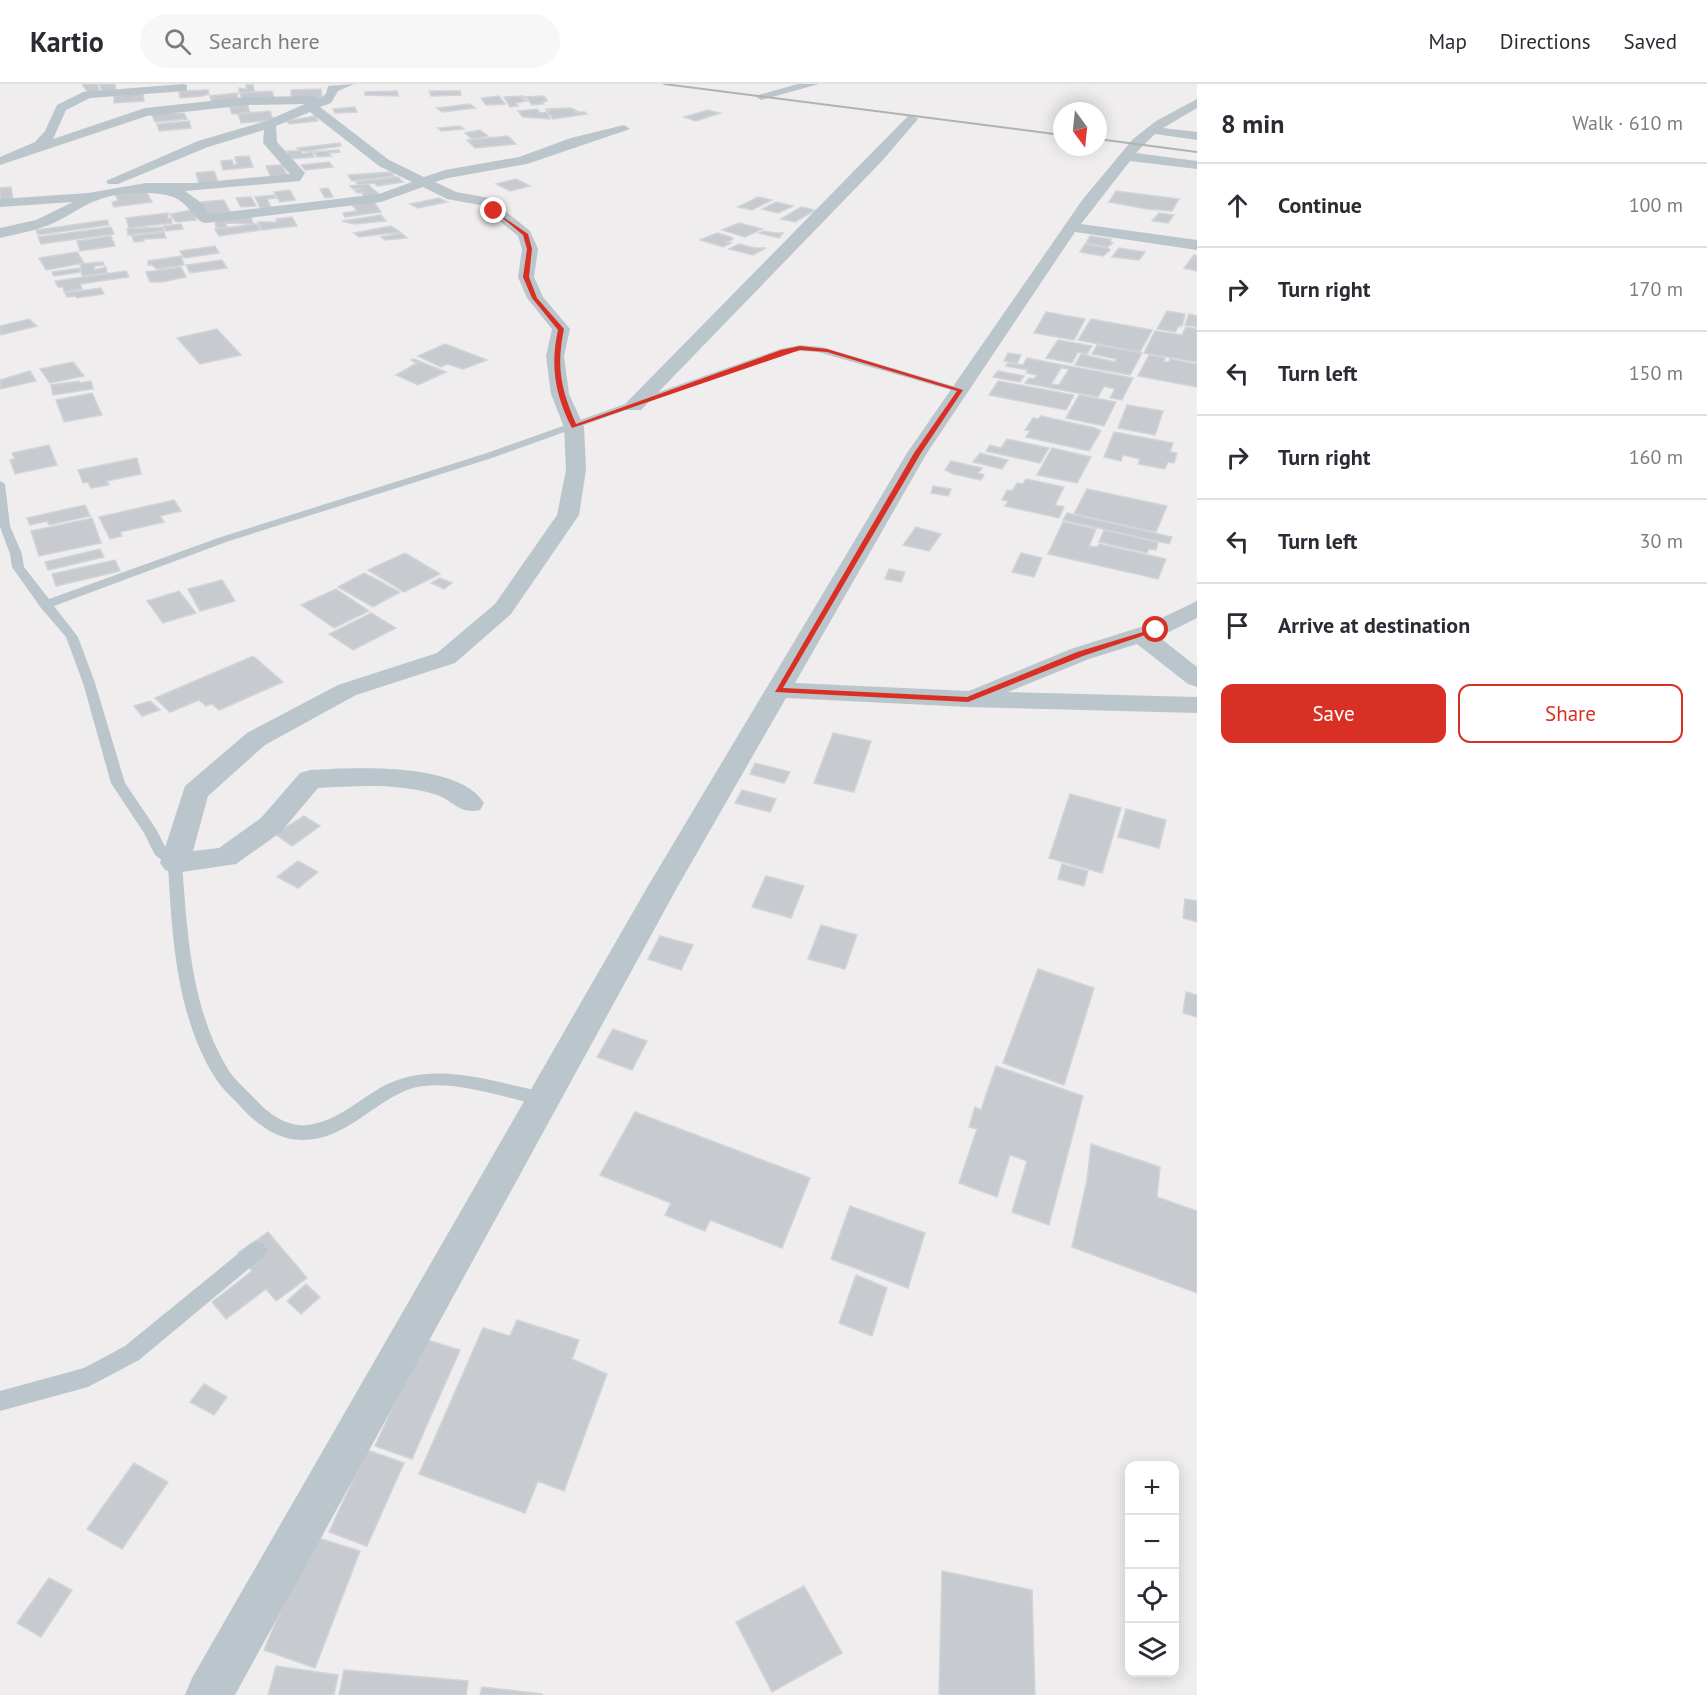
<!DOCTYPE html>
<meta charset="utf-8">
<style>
:root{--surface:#fff;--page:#f7f7f7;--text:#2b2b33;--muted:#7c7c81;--line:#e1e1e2;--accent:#d93025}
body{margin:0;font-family:"PT Sans",sans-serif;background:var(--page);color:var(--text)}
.controls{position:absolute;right:18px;bottom:18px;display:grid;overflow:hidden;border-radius:12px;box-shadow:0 3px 15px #0003}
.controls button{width:54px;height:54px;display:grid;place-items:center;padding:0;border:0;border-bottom:2px solid var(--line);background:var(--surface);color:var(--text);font:30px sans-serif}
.compass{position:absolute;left:1053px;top:18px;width:54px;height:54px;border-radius:50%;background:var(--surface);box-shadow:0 3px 15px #0003;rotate:165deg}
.stop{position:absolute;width:18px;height:18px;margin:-14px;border:4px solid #d93025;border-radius:50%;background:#fff}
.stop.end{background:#d93025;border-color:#fff;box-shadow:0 2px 6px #0008}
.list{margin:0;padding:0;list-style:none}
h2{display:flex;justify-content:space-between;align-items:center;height:78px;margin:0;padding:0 24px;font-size:26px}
h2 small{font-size:20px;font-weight:400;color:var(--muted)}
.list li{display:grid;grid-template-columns:39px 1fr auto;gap:18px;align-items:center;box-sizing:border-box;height:84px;padding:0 24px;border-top:2px solid var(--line)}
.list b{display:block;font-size:22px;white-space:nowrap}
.list em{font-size:20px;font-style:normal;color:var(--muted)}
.actions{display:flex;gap:12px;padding:18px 24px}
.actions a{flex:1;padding:14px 0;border:2px solid var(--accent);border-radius:12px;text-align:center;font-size:21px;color:var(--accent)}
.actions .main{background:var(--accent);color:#fff}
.icon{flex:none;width:33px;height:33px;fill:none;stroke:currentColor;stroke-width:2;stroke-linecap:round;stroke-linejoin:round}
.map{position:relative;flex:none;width:1197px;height:1611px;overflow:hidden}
header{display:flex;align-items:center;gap:36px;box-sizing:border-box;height:84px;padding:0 30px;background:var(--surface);border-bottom:2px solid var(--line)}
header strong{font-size:28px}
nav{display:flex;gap:33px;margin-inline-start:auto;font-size:21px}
.search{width:420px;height:54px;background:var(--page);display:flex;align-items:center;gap:15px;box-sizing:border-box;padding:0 21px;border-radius:33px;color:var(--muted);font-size:22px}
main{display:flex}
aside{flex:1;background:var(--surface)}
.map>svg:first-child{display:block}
.building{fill:#c7cacf;stroke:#d1d4d8;stroke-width:1.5}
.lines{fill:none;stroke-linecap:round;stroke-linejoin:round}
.lane{fill:#bbc6cc;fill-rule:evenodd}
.street{fill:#bbc6cc;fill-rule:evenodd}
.rail{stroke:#afb3b7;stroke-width:2}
.route{fill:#d93025}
</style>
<header>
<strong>Kartio</strong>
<div class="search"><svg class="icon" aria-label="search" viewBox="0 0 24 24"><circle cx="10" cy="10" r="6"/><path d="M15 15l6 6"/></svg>Search here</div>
<nav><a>Map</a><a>Directions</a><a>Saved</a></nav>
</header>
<main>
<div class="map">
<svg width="1197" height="1611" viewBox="0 0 1197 1611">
<rect width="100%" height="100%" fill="#efeded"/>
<path class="building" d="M82,0H97L100,8L88,9Z
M99,0H115L116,7L103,8Z
M246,1H253L254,8L239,9V4L247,5Z
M321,5L322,14L291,16V6Z
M208,6L209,10L202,12L180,14L179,7Z
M272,7L274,14L242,16L240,9Z
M397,7L398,12L365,11V8Z
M429,7H460L461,11L431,12L430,9L433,8Z
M143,9L144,17L114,19V12Z
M237,9L239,17L212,19L210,12Z
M499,12L505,20L486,21L481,14Z
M524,12L525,14H521L527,17L516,19L518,22L510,23L504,13Z
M544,12L547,17L542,18L544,20L532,21L526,13Z
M247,19L250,29L232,30L230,24Z
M470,20L475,24L442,28L437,24Z
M355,23L357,28L335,29L333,25Z
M571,24L577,27L573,28H585L587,30L553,35L547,27L550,26L545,25Z
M537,25L540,29L547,28L550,35L523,33L518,27Z
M173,26L175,30L184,29L187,35L155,38L151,28Z
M708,26L720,29L696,37L684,33Z
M270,27L273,36L241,39L238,30Z
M315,32L318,37L289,40L287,37Z
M189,37L191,44L159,47L157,40Z
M460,42L464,45L441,47L438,44Z
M480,46L488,52L472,55L465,49Z
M508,52L516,60L475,64L467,56Z
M340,59L341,62L309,67H299L297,64Z
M339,66L340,68L329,69L331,72L317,73L314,68Z
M287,67H301L302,70L312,68L314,73L289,75Z
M249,72L253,83L223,86L221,77L232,76L233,81L237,80L235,73Z
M329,78L333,83L305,86L301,81Z
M282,81L287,91L271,93L266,82Z
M214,87L218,98L199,100L196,89Z
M391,88L394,92L352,97L348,91Z
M398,93L403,98L377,102L375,99L358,101L356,98Z
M516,95L530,102L510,107L496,100Z
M367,100L379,110L364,113L362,110L365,108L358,109L355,107L361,104L353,105L350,102Z
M11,103L13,115L0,117V104Z
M328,104L333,113L325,114L320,105Z
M145,106L152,118L114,123L112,118L118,117L115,110Z
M290,106L295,116L280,118L274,108Z
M1116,107L1179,115L1172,127L1147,125L1109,118Z
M274,111L276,114L267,115L271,123L260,124L255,113Z
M251,113L256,122L241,123L236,114Z
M758,113L772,116L752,126L738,123Z
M439,114L447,118L418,124L410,120Z
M224,116L230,128L207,131L201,118Z
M374,118L381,128L345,133L343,129L357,127L352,121Z
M776,118L793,122L778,129L762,125Z
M801,123L815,126L795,138L781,135Z
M192,126L196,136L176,138L170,130Z
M168,129V135L171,134L172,139L129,144L126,134Z
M1159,129L1174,131L1168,139L1152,137Z
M381,131L386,137L354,140L342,137Z
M251,133L253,140L226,139L227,143L216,144L215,136Z
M292,133L297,142L262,146L258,138H277L276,135Z
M107,136L109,141L38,151L36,146Z
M739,139L762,145L745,153L722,146Z
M181,140L183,145L166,147L164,142Z
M257,140L261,146L219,152L215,145Z
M391,142L400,148L359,153L354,149Z
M111,143L114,150L41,160L38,153Z
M163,143L164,147L128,151L127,145Z
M764,147L775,149H783L779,154L759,149Z
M164,148L166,154L143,155L144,157L134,158L132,152Z
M401,149L407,154L385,156L381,153Z
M717,149L731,153L733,155L727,158L731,159L723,163L700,156Z
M111,152L115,162L80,167L77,157Z
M1090,152L1111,155L1110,158L1113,159L1107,163L1086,159Z
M739,160L755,164H766L753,171L729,165Z
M1085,160L1108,164L1110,166L1103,172L1080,168Z
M215,162L219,169L184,174L180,167Z
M1119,164L1145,168L1139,176L1112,173Z
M77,168L84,179L46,186L39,174Z
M1194,171L1197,172V187L1184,184Z
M181,172L184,181L157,185L152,181H148V177Z
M222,176L227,184L190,189L186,181Z
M103,178L104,181L94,182L95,186L106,183L107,189L82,192L80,180Z
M181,183L186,193L162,198H150L146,188Z
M79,184L81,188L54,192L52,188Z
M126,187L129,193L80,200L82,205L64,208L63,203H58L55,197Z
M101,204L104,210L77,214L76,212L67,213L65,209Z
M1167,227L1185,230L1182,242H1179L1175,248L1157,245Z
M1046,228L1085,235L1074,256L1034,249Z
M1189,230L1197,232V243L1185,241Z
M29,235L37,242L0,251V242Z
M1091,235L1152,246L1140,268L1078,256Z
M1186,243L1197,245V278L1144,269L1155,247L1182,251Z
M217,245L241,271L200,280L177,254Z
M1058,256L1092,262L1087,270L1078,268L1072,279L1046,274Z
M445,260L487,276L463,285L447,280L441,283L418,272Z
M1097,261L1142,269L1130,291L1075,281L1081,270L1115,278L1116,275L1092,270Z
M1008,269L1021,271L1017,279L1004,277Z
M1149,271L1165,274L1164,278H1169L1170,275L1197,280V303L1138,292Z
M1027,274L1063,281L1051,300L1059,301L1069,285L1062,284L1064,281L1133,294L1122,316L1110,314L1115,305L1104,302L1098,313L1025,299L1029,294L1034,295L1037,291L1026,289L1028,286L1006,282L1008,279L1023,281Z
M414,275L446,288L418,301L396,291L417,279L411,276Z
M73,278L84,292L50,299L40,285Z
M30,287L36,297L0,305V296Z
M998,287L1024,292L1020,298L993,293Z
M79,297L80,299L91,297L93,305L53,311L51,301Z
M998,297L1074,311L1066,326L989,311Z
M92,309L102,331L64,338L56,316Z
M1079,311L1116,318L1104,342L1066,334Z
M1127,321L1163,327L1155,351L1118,344Z
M1041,332L1095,344L1101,347L1089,367L1026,353L1030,347L1025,346L1033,334L1038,335Z
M1114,348L1173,359L1170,368L1177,369L1174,379L1168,378L1165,385L1138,380L1140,375L1123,371L1121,377L1104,373Z
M1007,355L1049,364L1040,379L986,367L990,361L1001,364Z
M49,361L57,381L15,390L10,376L15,375L12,369Z
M1052,364L1091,373L1077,399L1037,391Z
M980,369L1008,376L1002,385L973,378Z
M137,374L141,390L107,397L109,401L91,404L88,398L83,399L78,386Z
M951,377L982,384L978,389L984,391L981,396L953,390L945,386Z
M1026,395L1064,403L1055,421L1064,423L1059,434L1005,422L1008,417L1002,416L1007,406L1012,407L1017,399L1023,400Z
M933,402L951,405L948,412L931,409Z
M1087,405L1167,422L1156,448L1074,430Z
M174,416L181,427L160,432L164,438L120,448L122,452L110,455L99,433Z
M85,421L90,432L49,441L47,437L30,441L27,434Z
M1067,429L1172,453L1169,460L1063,436Z
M92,434L101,459L39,472L31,447Z
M1063,438L1096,445L1089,462L1097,463L1099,460L1166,475L1158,495L1048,470Z
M916,443L941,450L929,467L903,461Z
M1104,446L1148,456L1158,458L1156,466L1149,465L1147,469L1099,458Z
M100,465L104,473L48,486L45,478Z
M405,469L440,490L404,508L368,486Z
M1021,469L1042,474L1034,493L1012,488Z
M115,476L120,487L56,502L52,490Z
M889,485L905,488L901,498L885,495Z
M364,489L400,508L373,523L338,503Z
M440,494L452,499L444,505L431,499Z
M222,496L235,517L200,527L188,505Z
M336,505L369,527L334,544L301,521Z
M179,507L196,529L163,539L147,517Z
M371,529L396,544L353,566L329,550Z
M253,572L283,598L219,626L212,620L206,622L199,616L170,628L155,614Z
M150,617L160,626L142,632L134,622Z
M833,649L871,657L854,708L814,699Z
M755,679L790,688L784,699L750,690Z
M742,706L776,715L770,728L735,719Z
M1070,710L1121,724L1102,789L1049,774Z
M1126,725L1166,736L1159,764L1118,753Z
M304,732L320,742L292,762L275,750Z
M298,777L318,788L298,804L277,793Z
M1062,780L1088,787L1084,802L1058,795Z
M766,792L804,802L791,834L752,823Z
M1185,815L1197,817V838L1183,834Z
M821,841L857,851L845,885L808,875Z
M660,852L693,861L681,886L648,875Z
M1038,885L1094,904L1064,1001L1003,979Z
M1186,908L1197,911V933L1183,929Z
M613,945L647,957L632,986L597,973Z
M996,982L1083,1012L1049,1141L1012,1128L1027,1077L1010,1071L997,1113L959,1099L977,1045L969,1043L975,1023L981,1026Z
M635,1028L810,1094L782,1164L710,1136L705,1147L665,1131L671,1119L600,1091Z
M1091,1060L1160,1083L1157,1113L1197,1127V1209L1072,1163L1087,1096Z
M850,1122L925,1149L908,1204L831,1175Z
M268,1148L307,1194L276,1217L266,1205L226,1235L212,1218L252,1187L238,1169Z
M856,1191L887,1204L872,1252L839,1239Z
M306,1200L320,1213L301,1230L287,1217Z
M517,1236L579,1256L572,1275L607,1290L564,1407L538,1397L525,1429L419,1390L483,1244L510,1252Z
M424,1255L460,1266L412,1375L375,1362Z
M204,1300L227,1313L214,1331L190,1318Z
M367,1366L404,1379L367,1462L329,1448Z
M134,1379L168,1398L122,1465L87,1445Z
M312,1452L360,1467L315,1584L264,1566Z
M942,1487L1032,1506L1035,1611H939Z
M49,1494L72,1506L41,1553L17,1539Z
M804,1502L842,1569L772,1608L736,1538Z
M276,1582L338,1591L334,1611H268Z
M344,1586L468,1597L466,1611H339Z
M482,1603L542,1610V1611H480Z"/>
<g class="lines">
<path class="lane" d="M800,261L822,263L966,306L958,308L818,268L800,267L785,269L495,373L229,457L54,522L78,553L95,599L125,699L156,745L166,764L182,779C187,846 191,923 226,982C233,995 246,1005 256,1016C269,1030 287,1043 307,1041C335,1038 356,1018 380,1004C431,975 489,997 543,1008L549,1010L552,1015L549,1020L543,1022C506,1014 450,994 413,1004C374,1016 347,1056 303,1056C279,1057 256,1040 241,1023C232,1013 221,1004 214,992C176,930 172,851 168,781L155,771L144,749L111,699L83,599L66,553L41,524L12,483L10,470L0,443V397L5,400L10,442L22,470L24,483L49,515L221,453L487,369L780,265Z
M257,1157L264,1160L267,1166L264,1172L139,1276L88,1303L0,1327V1307L84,1284L125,1262L250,1160Z"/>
<path class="street" d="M183,0L187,1V7L90,14L66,26L53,55L145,24L248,13L314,12L319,15L326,10L328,2L354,0L338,7L331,19L320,23L389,76L424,93L445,86L519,73L571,54L624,41L630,45L527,80L448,94L435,98L456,108L489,114L530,147L538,165L534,193L543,213L570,245L564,272L569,310L584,343L586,386L579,431L511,530L455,579L356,611L265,661L208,712L193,767L219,764L261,734L300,689L310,686C353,684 458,677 484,719L480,726C459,731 452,715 434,710C395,699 357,702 318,704L281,748L236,780L175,789L165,786L160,779L185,702L247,649L338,601L437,569L495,520L557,431L566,386L564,343L551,310L546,272L552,245L527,214L518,193L522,165L518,152L480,121L447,115L423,103L381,118L205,139C192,136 189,115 166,111C145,107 118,108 98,116C82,121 67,134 49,141C34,147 16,150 0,154V144L36,136L73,118L0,123V115L88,109L146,99H195L290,90L263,59L264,46L208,63L118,100H108L106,97L198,57L266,37L305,20L248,21L147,32L0,81V73L35,58L45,47L57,21L83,8ZM310,28L379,82L412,98L379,110L209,130L203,120L185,107L300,97L305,89L277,58L276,42Z
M798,0H819L761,16L755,12Z
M1197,15V24L1163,44L1197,48V56L1155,50L1136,69L1197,77V85L1130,77L1081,140L1197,156V166L1075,148L927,369L795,599L969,607L1071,565L1147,541L1197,517V534L1159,553L1197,583V603L1188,600L1137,560L1089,575L1008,608L1197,613V629L968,623L786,614L678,802L235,1611H185L192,1594L648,802L907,369L1083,115L1133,55L1156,37Z
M912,31L918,35L882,77L641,326H627L624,322L627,318L908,32Z"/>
<path class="rail" d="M664,0L1062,51
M1098,55L1197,68"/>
</g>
<path class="route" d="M493,126L528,150L532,165L529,193L537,214L564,245C556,283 561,305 576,340L781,266L800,262L827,265L963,306L921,369L783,604L967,613L1077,568L1153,545L1160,546L1083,572L968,618L775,608L914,369L957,307L827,268L800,266L572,344C555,311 550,282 558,246L532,214L523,193L527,165L523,151Z"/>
</svg>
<div class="controls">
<button>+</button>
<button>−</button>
<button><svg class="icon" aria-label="locate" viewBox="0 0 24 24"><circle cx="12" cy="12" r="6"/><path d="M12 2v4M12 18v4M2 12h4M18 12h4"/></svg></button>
<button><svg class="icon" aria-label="layers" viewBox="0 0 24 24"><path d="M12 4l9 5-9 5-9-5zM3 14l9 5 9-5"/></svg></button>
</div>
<svg class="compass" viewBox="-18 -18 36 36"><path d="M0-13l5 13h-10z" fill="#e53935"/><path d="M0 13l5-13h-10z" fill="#7c7c81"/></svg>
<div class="stop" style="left:1156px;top:546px"></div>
<div class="stop end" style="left:494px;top:127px"></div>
</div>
<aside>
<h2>8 min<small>Walk · 610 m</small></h2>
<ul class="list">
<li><svg class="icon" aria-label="ahead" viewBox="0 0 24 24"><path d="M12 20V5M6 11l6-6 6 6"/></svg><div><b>Continue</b></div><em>100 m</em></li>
<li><svg class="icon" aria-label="right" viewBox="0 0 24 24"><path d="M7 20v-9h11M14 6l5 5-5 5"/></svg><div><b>Turn right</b></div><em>170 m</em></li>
<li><svg class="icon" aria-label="left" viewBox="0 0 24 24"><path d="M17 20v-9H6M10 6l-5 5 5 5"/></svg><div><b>Turn left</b></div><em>150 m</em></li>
<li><svg class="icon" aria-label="right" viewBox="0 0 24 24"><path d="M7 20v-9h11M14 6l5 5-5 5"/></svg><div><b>Turn right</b></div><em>160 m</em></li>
<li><svg class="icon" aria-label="left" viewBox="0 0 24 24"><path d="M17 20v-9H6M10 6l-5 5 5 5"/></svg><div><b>Turn left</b></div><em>30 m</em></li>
<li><svg class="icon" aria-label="arrive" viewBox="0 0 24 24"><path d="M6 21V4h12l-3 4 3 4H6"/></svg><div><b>Arrive at destination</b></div></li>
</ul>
<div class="actions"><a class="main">Save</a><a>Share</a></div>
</aside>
</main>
